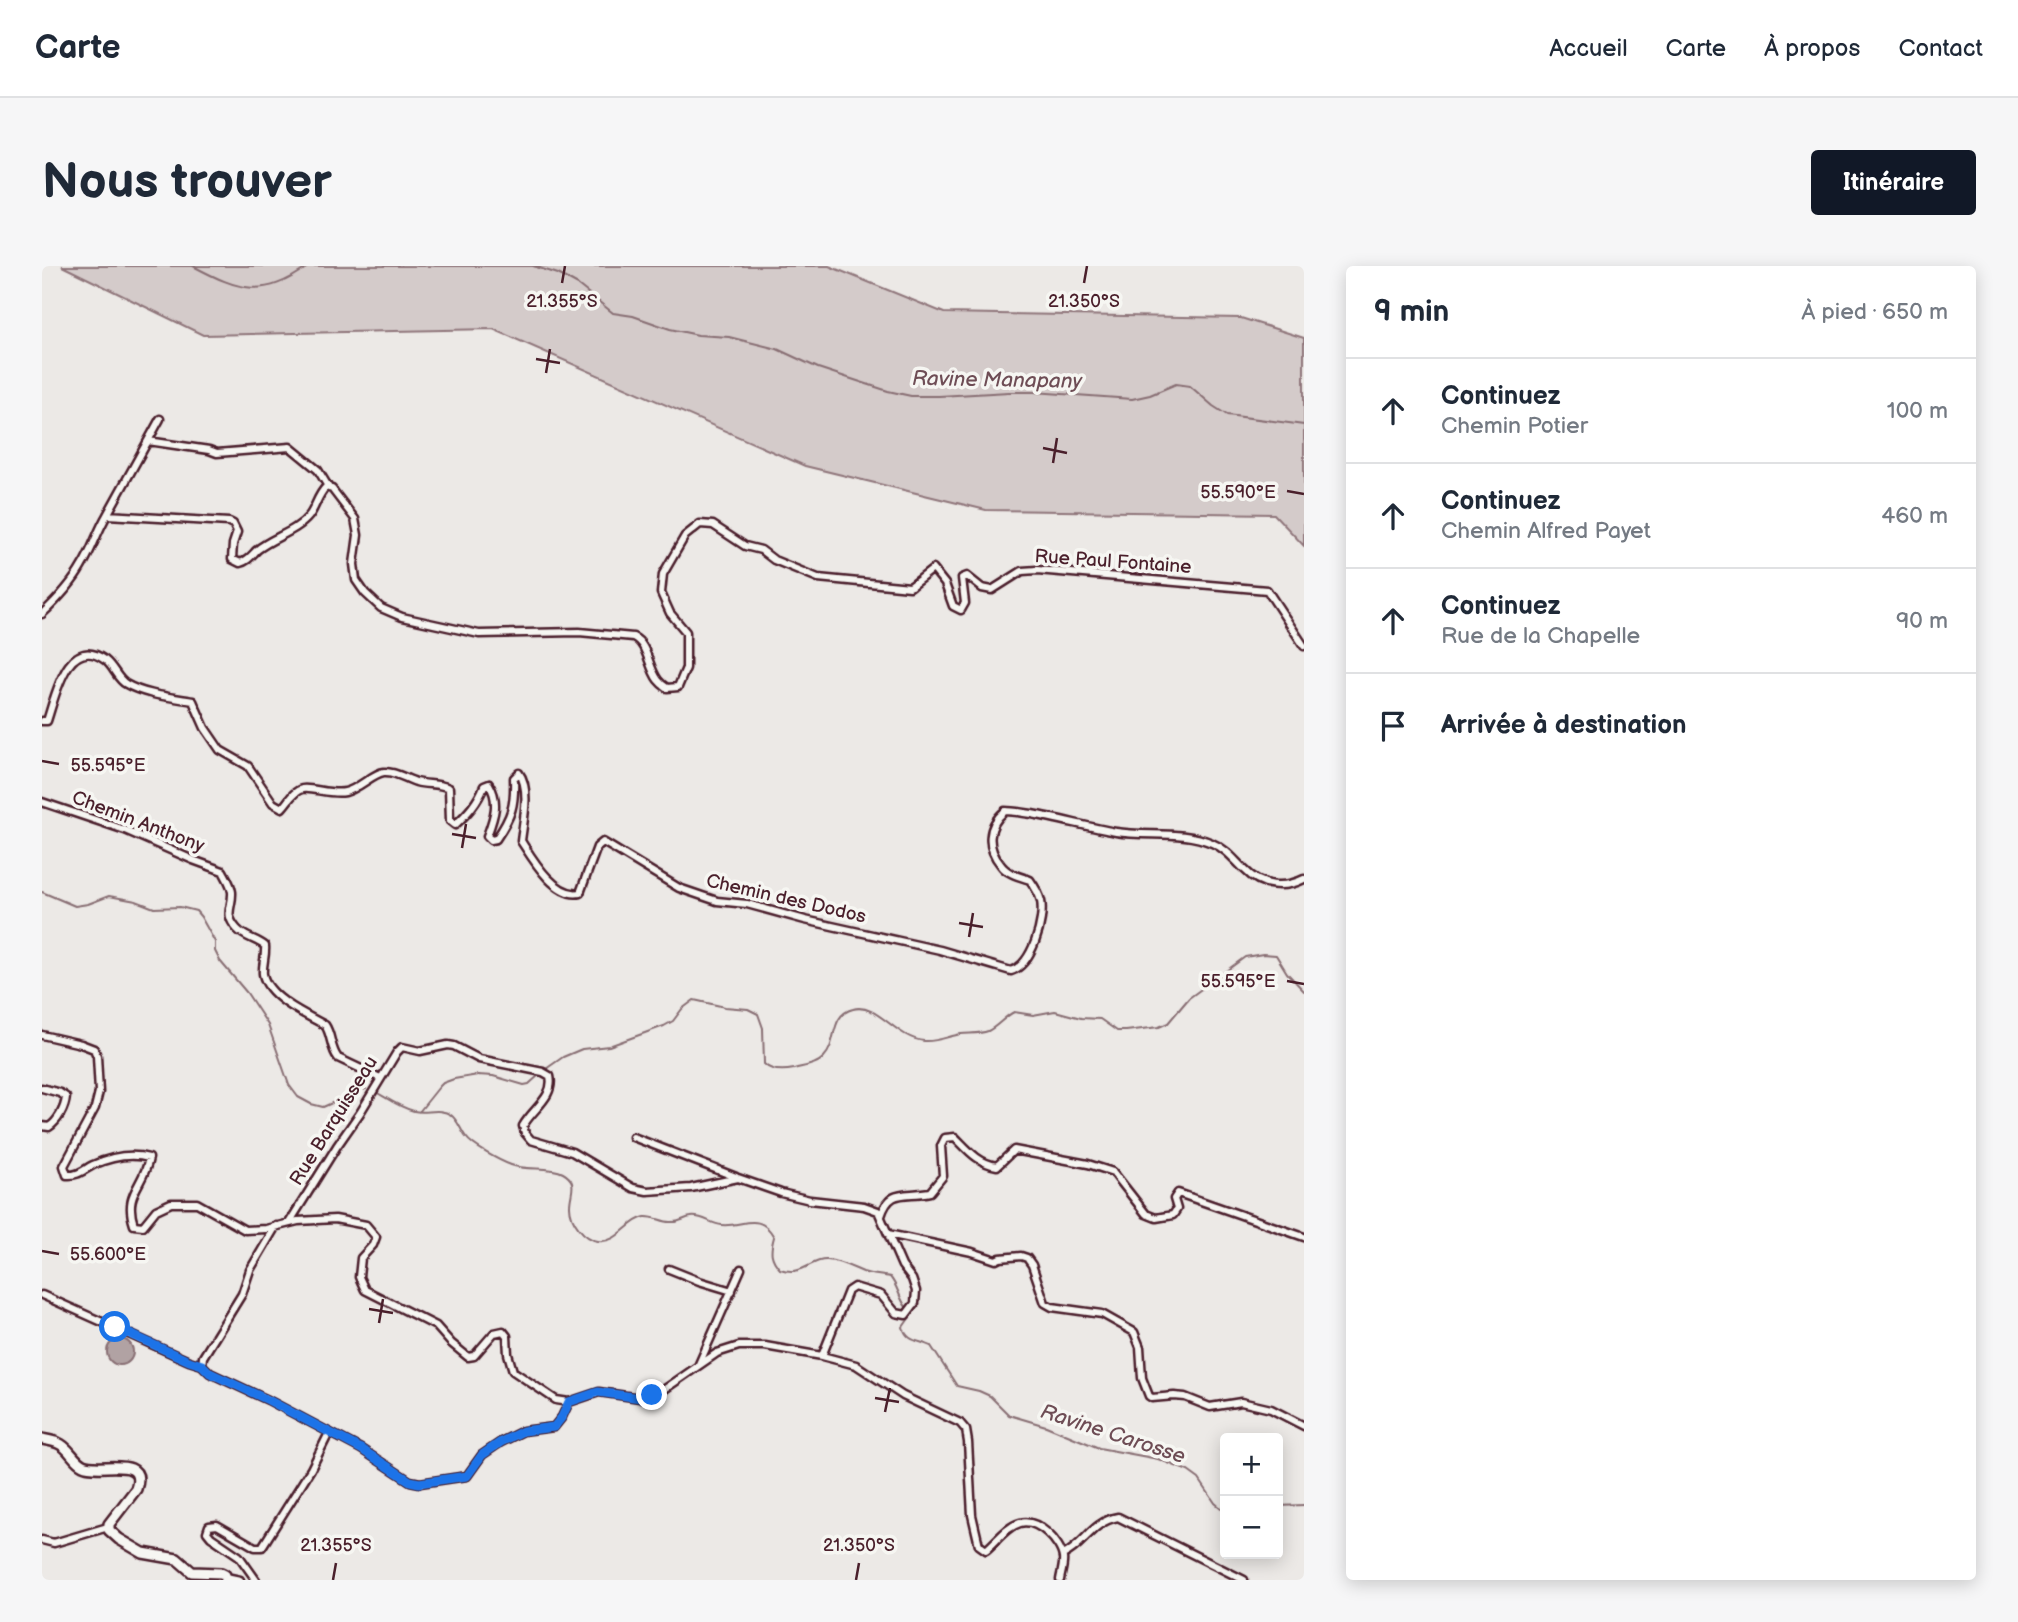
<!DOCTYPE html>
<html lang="fr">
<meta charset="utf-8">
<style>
:root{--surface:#fff;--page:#f6f6f7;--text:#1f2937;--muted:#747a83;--line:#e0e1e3;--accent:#111827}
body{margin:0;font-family:"Balsamiq Sans",sans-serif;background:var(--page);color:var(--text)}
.controls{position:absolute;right:21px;bottom:21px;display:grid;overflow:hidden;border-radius:7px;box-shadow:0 4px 18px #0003}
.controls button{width:63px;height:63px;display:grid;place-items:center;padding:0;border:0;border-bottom:2px solid var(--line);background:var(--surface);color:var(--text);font:35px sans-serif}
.stop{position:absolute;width:21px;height:21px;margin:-16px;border:5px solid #1a73e8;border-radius:50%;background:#fff}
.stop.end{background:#1a73e8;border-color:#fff;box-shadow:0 2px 7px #0008}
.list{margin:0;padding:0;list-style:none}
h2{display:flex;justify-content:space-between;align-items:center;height:91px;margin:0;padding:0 28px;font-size:30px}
h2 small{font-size:23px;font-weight:400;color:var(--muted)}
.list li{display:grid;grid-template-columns:46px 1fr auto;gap:21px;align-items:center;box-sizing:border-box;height:105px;padding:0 28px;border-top:2px solid var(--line)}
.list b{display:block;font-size:26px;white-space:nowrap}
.list p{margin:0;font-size:23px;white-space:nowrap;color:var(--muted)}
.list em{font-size:23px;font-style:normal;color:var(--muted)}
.icon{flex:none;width:38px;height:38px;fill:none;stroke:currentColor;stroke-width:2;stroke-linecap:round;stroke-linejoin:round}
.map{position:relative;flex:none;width:1262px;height:1314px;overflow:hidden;border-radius:7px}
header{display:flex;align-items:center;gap:42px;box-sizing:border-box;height:98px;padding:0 35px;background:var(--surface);border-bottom:2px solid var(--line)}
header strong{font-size:33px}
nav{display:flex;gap:38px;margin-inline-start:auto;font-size:24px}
.intro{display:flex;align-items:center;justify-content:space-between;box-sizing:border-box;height:168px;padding:0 42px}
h1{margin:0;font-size:49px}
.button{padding:18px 32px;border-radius:7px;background:var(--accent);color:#fff;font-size:24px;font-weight:700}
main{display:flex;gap:42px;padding:0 42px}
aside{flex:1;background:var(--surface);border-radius:7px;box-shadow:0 4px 18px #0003}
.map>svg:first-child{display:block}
.green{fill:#d4cbca;stroke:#8f757a;stroke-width:2}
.water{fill:#b1a2a3;stroke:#886e73;stroke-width:2}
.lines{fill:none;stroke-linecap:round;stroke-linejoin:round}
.stream{stroke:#886e73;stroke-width:2}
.minor-casing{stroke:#4a1f2b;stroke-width:11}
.secondary-casing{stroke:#4a1f2b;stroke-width:14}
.minor{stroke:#f6f6f2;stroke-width:6}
.secondary{stroke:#f6f6f2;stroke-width:9}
.route{stroke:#1a73e8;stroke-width:9}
.ticks{fill:none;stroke:#4a1f2b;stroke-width:2.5}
.labels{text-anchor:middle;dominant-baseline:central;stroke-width:7;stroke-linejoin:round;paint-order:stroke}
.street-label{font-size:19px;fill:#4a1f2b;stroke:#f6f6f2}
.water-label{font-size:21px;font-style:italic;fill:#6e4d55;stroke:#f6f6f2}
.ticks-label{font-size:18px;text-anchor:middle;fill:#4a1f2b;stroke:#f6f6f2;stroke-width:7;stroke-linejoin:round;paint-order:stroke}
</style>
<header>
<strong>Carte</strong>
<nav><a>Accueil</a><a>Carte</a><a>À propos</a><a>Contact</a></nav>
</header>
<div class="intro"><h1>Nous trouver</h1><a class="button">Itinéraire</a></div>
<main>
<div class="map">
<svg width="1262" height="1314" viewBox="0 0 1262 1314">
<rect width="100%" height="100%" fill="#ece9e6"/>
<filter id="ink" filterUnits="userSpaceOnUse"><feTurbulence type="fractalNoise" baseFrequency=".0143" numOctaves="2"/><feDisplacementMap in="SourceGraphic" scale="14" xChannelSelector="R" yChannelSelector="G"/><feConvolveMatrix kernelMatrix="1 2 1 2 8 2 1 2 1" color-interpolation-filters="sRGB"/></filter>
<g filter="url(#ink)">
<path class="green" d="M20,0H787L902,47L1199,52L1262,72V280L1232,248L944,244L763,200L451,63L161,69Z"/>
<path class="water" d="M65 1086a13 13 0 1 1 26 0a13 13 0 1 1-26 0Z"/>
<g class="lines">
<path class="stream" d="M151,0C198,25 221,33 267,0
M491,0L516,8L536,19L571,47L591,50L628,63L656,69L687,71L735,83L776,102L846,125L869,130H897L967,126H992L1090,133L1108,129L1134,118L1148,120L1171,140L1185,149L1262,159
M0,626L33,640L46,638L67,630L94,635L112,642L138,641L154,645L159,651L173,676V685L178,695L205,727L226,759L247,819L256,831L269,838L281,841L290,837L309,826L324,823
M501,805L521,791L540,783L567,780L622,760L631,755L640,743L652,734L683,741L706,743L716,748L721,762L722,798C730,806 742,805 752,803C762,800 775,799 782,791C796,777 787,749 811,743C835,736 853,772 882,775C895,776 907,770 919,768C928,767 938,768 946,765C956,760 962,751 972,746L991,749L1013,745L1039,752L1058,753L1075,765H1084L1117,761L1126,757L1147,732L1203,691L1221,688L1234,689L1245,707L1262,725
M334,826C346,833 359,842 372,845C384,848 398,841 409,849C416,854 419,865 424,871C430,880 458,895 469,899C484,905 508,900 521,907C537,916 528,926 528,940C528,955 542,973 556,975C576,978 586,954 603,951C612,950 620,956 629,956C637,957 642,952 649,951C660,949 669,958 680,959C700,961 718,945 732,971C728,985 728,992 738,1003C761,1011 768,993 785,994C798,995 809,1001 821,1006C829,1009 839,1009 848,1011C856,1020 857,1033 865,1042
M377,846L397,821L401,817L412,813L436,809L451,810L482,819L487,818L497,809
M868,1051L861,1061C865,1076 876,1074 889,1080L915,1120L937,1125L948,1130L967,1149L1004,1160L1057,1182L1116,1193L1146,1205L1157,1213L1173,1237L1179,1242L1183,1243
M1236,1240L1262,1239"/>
<defs>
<path id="minor" d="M106,175L167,184L175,187L248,181L276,204L287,222
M65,249L118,153
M0,348C15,334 30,318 40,300C50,284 55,266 65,249L187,256L191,258L195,266L191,278L190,293L198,297C206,295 209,290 215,284C231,271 254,266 267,250C274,241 275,230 284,221L290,223L313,253L316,269L312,298L314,314L323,327L339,342L360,351L437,368L537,366L591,371C606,378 606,401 616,414C619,418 622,420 625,422L636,421L644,402V366L628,347L619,327L621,308L643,270L658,258L671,259L703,280L719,284L732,294L776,312L868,321L891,303L903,318L911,340L919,344L923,337L920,312L925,310L940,322L950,324L980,305L995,304L1225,324L1262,380
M0,455H5C13,432 25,367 63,394C72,401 75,413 84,418C103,429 129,431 151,435L163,462L178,484L206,500L231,537L240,542C246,536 251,525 260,523C269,521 289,529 303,526C317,523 331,507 342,506C353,505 364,513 374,516C385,519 396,517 407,522L408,555L413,559C426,547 436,536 442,520L447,518C458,536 452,551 445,570L449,574L454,573C470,550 473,539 472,512L477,507C489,522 481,557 479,575C490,592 513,632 538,627L555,581L561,576L637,622L675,635L705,638L763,654L898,684L969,705C990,699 1003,654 999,635C997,627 993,621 988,614C979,611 965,608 959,599C944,581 945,560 963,545C972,545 981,547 990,548C1018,553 1046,561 1074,566C1105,571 1141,564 1170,577C1185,583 1192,594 1203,604C1219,621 1242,623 1262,613
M0,536L83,564L151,594L181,605C184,611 189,618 190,626C191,642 181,647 195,663C203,672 215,673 223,680C224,690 220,699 221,708C225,731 264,749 283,759C290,769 288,782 296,792L338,812
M0,769L39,778L52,783L55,790L57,826L53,842L22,900L25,909C36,910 41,904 51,899C69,891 88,887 107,892C102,920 81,927 92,959L101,960L114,944L129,937H155L203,964L224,963L256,955L293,953L324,959L334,971L331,979L319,992L317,1011L323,1024L394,1060L409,1077L426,1091L432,1090L452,1067L461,1065L465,1070L466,1088L471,1105L514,1134L527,1136L557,1126L598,1132L620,1125L675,1087L697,1080H723L780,1090L814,1099L861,1130L918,1157L924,1164L926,1176L930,1249L937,1279L944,1284C955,1275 964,1261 978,1257C995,1252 1019,1276 1021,1292C1022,1299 1019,1307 1018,1314
M0,822L18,827L24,831C23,842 16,855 7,861L0,860
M591,871L694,911
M839,950C848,922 862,931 888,926L901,910L899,880L903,872L913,871C926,884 936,897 955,900L972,884L1046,898L1071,906L1104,948L1114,952L1131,949L1135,943L1132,933L1136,927L1262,971
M247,957L295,880L318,847L355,786L360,781L378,785L406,779L412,780L437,793L501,806L508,810C513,831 490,843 481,860L483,867L489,874L530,886L591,922L605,925L649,922L696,912L739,927L768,934L822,940L836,945L860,1000L870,1013L874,1025L873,1037L864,1049L854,1047L839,1029L812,1021L806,1025L780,1090
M234,960L208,1004L200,1028L161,1091L160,1099L168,1107L226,1134L319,1183L368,1215L378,1217L425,1210L440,1189L459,1176L481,1165L512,1161L520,1151L527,1136
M846,968L930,986L954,994L958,992L979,990L985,992L990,999L1003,1037L1010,1041L1060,1048L1092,1066L1098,1081L1100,1112L1107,1130L1110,1132L1132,1130L1143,1131L1168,1141L1199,1136L1229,1143L1262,1160
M627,1003L657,1015L690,1025
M0,1029L147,1095L160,1099
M657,1098L699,1003
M0,1274L12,1277L66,1261
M1021,1289C1043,1279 1049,1256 1076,1251L1202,1314
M184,1311L198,1314
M214,1314L197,1290L169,1271L165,1266L167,1260L175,1259L213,1281H220L269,1203L287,1167"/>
<path id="secondary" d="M0,1173C5,1174 12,1175 16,1177C27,1181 31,1194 41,1199C57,1207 106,1188 94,1223L67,1258V1264L77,1273L101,1287L135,1293L150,1306L179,1307L183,1309L184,1314"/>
</defs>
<use href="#minor" class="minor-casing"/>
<use href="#secondary" class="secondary-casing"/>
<use href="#minor" class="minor"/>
<use href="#secondary" class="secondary"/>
</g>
</g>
<g class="lines" filter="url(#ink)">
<path class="route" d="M73,1061L147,1095L160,1099L168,1107L226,1134L319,1183L368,1215L377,1217L425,1210L440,1189L459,1176L481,1165L512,1161L520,1151L527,1136L556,1126L598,1132L610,1129"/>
</g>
<path class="ticks" d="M520,17L523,0M1042,17L1045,0M494,93L518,97M504,107L508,83M1001,182L1025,187M1011,197L1015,172M1245,225L1262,228M0,495L17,498M410,568L434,572M420,582L424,558M917,657L941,661M927,671L931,647M1245,715L1262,718M0,985L17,988M327,1043L351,1047M337,1057L341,1033M833,1132L857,1136M843,1146L848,1122M291,1314L294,1297M814,1314L817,1297"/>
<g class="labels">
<g class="street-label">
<text transform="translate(1071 296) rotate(4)">Rue Paul Fontaine</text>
<text transform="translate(96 556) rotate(21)">Chemin Anthony</text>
<text transform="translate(744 633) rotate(13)">Chemin des Dodos</text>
<text transform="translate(292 855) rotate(-58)">Rue Barquisseau</text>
</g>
<g class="water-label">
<text transform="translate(955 114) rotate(1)">Ravine Manapany</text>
<text transform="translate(1071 1168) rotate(18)">Ravine Carosse</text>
</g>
</g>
<g class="ticks-label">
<text x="520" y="41">21.355°S</text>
<text x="1042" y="41">21.350°S</text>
<text x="1196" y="232">55.590°E</text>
<text x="66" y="505">55.595°E</text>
<text x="1196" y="721">55.595°E</text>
<text x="66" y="994">55.600°E</text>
<text x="294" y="1285">21.355°S</text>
<text x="817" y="1285">21.350°S</text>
</g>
</svg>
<div class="controls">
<button>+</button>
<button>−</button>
</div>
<div class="stop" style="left:73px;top:1061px"></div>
<div class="stop end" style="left:610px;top:1129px"></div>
</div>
<aside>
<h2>9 min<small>À pied · 650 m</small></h2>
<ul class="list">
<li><svg class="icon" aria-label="ahead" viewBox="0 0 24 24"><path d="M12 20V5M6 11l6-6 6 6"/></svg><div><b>Continuez</b><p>Chemin Potier</p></div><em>100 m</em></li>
<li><svg class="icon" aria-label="ahead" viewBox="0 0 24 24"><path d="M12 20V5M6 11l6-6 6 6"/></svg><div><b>Continuez</b><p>Chemin Alfred Payet</p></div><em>460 m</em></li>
<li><svg class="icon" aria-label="ahead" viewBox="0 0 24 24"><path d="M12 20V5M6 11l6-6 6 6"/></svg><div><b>Continuez</b><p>Rue de la Chapelle</p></div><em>90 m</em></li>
<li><svg class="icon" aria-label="arrive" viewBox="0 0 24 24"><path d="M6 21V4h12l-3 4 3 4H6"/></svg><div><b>Arrivée à destination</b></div></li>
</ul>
</aside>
</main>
